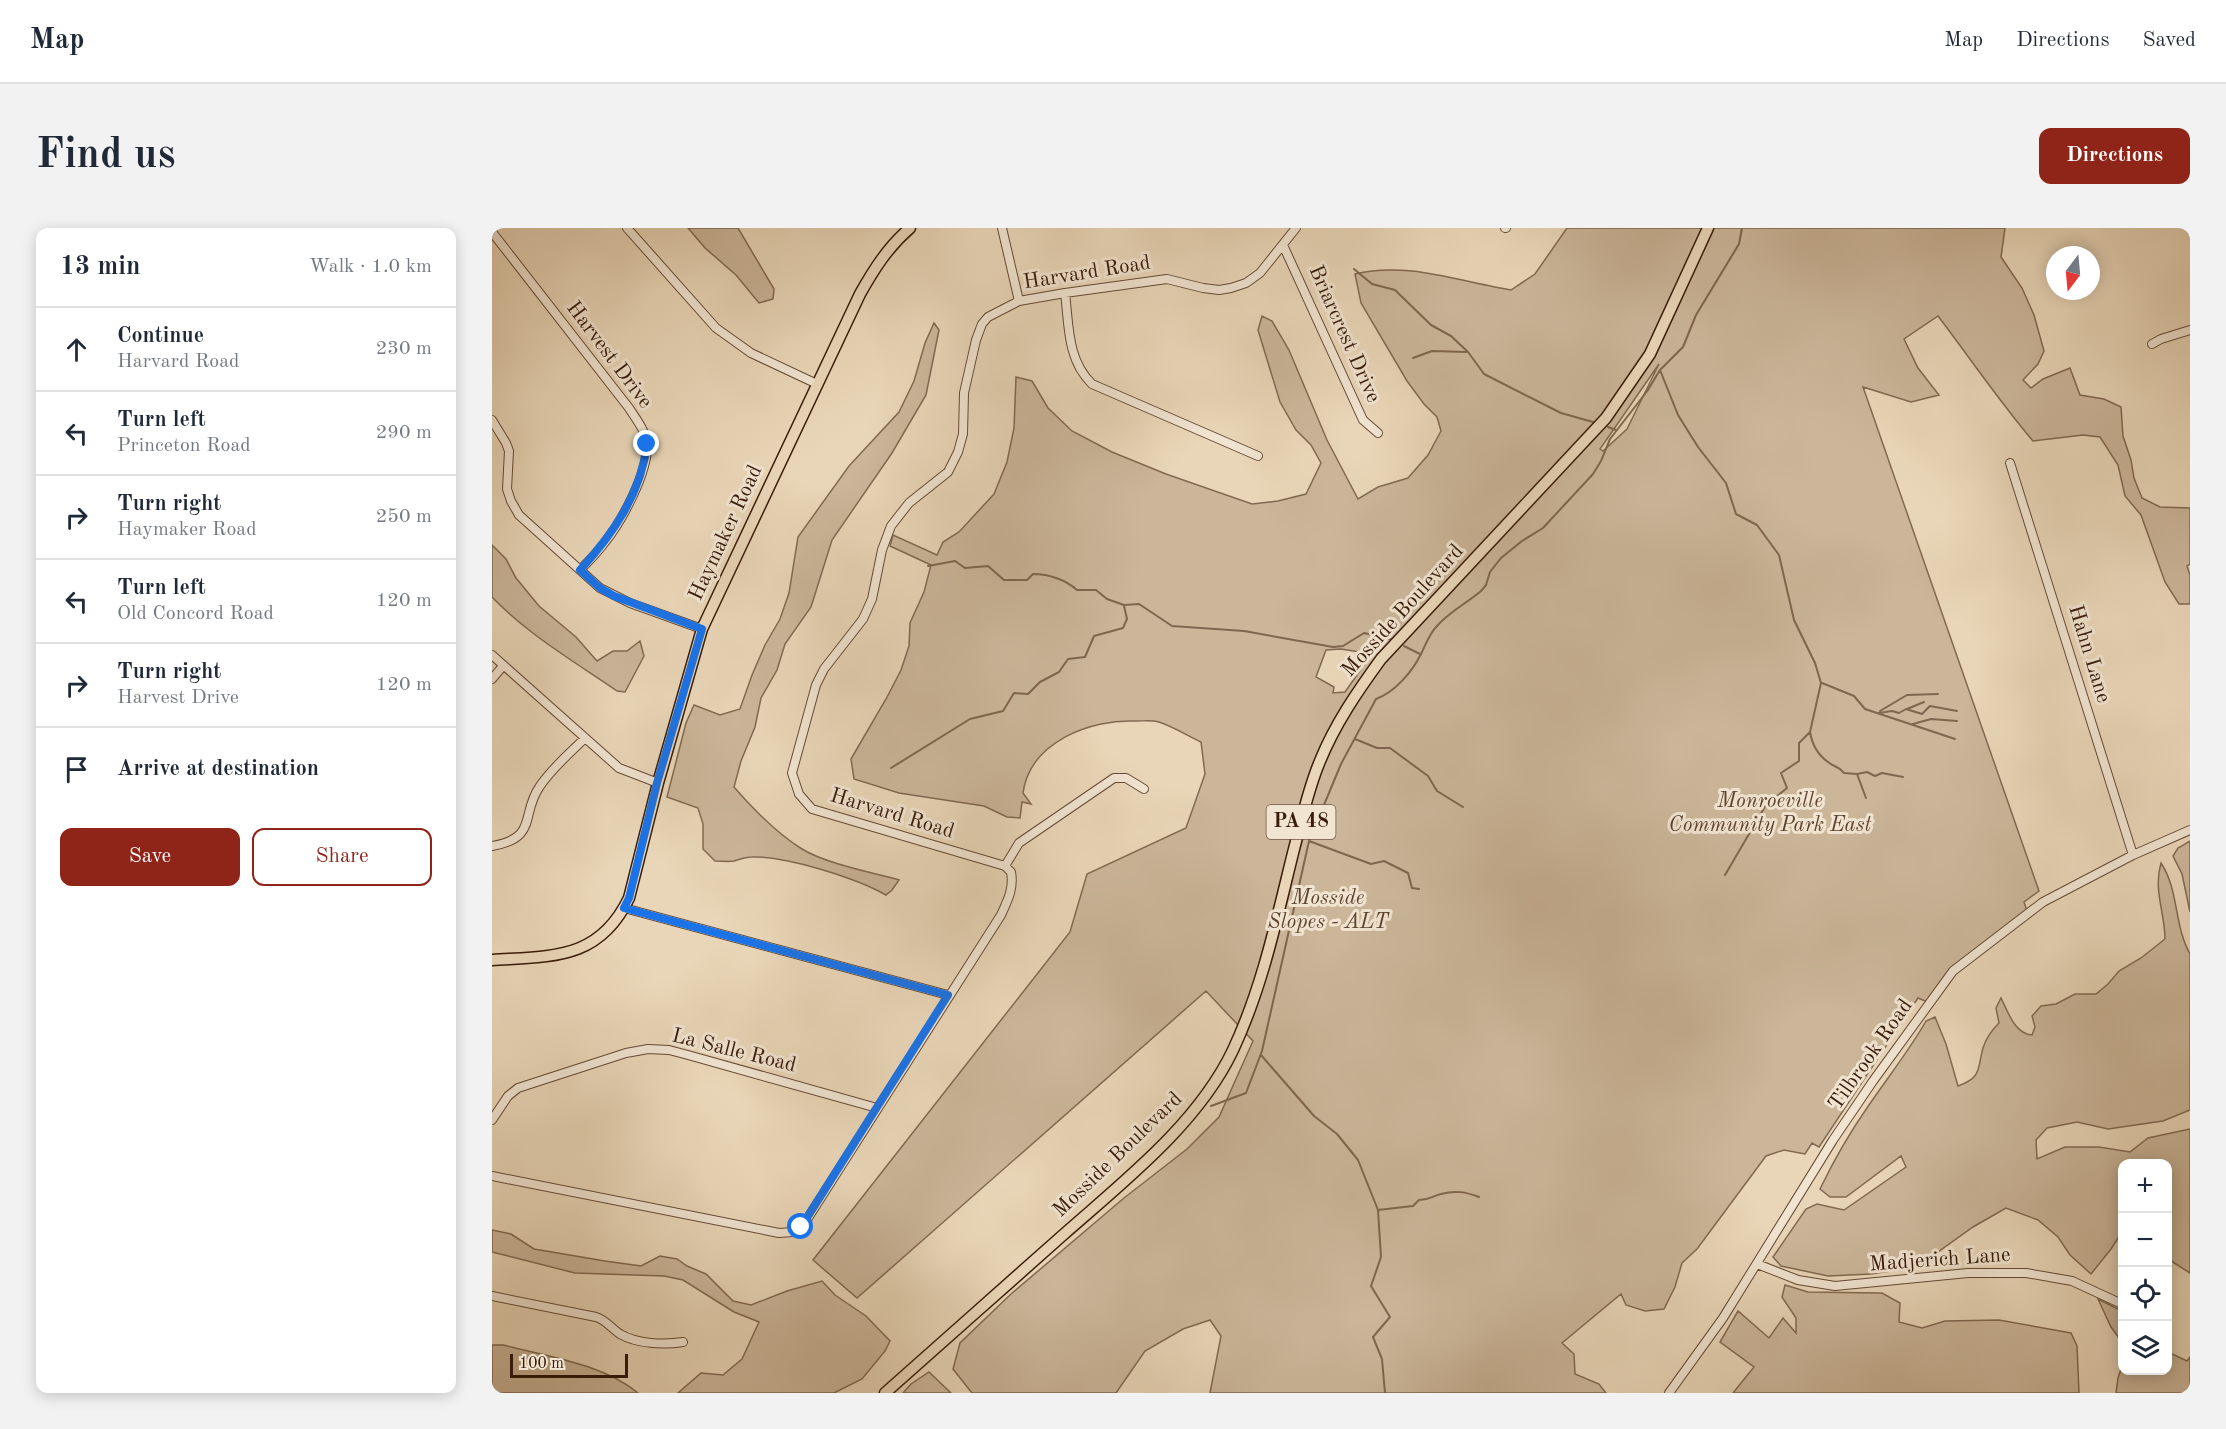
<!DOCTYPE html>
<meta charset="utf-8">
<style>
:root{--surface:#fff;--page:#f2f2f3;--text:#1f2937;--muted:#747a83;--line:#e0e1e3;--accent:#8f2418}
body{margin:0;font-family:"Old Standard TT",serif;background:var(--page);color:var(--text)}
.controls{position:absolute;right:18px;bottom:18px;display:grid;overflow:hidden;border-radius:12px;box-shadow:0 3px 15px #0003}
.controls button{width:54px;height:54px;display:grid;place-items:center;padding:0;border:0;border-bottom:2px solid var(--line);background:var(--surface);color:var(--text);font:30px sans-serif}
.compass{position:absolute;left:1554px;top:18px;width:54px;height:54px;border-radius:50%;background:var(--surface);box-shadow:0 3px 15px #0003;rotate:196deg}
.scale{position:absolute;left:18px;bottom:15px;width:118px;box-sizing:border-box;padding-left:6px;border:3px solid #391c0a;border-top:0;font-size:16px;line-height:21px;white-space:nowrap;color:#391c0a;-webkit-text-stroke:4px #f1e4d1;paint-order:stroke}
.stop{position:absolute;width:18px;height:18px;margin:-14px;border:4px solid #1a73e8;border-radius:50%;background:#fff}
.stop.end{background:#1a73e8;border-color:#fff;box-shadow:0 2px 6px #0008}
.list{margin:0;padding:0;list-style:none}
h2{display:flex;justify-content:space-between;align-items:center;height:78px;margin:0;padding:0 24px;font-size:26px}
h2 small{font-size:20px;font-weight:400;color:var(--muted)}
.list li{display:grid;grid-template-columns:39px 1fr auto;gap:18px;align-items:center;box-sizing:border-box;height:84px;padding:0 24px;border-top:2px solid var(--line)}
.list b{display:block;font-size:22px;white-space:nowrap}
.list p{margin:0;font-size:20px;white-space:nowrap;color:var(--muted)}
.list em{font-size:20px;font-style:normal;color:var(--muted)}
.actions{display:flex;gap:12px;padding:18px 24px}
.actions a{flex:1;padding:14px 0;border:2px solid var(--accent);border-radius:12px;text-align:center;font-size:21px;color:var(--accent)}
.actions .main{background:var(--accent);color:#fff}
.icon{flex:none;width:33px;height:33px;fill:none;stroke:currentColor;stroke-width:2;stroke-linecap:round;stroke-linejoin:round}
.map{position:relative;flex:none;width:1698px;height:1165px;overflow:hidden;border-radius:12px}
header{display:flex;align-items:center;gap:36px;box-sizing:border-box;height:84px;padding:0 30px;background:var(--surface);border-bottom:2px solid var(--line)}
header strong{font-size:28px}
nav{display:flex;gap:33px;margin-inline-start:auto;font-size:21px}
.intro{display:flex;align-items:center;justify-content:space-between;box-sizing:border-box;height:144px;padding:0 36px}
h1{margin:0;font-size:42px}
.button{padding:15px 27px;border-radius:12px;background:var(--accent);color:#fff;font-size:21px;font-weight:700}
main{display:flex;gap:36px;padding:0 36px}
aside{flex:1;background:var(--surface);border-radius:12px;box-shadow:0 3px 15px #0003}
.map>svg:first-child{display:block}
.green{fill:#cbb69a;stroke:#826952;stroke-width:1.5;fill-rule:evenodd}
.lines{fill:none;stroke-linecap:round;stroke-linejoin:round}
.stream{stroke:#7f664f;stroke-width:2}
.minor-casing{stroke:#654a36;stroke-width:10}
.major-casing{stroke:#391c0a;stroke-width:13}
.minor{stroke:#f1e4d1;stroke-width:8}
.major{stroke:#e9d6b8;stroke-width:10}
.route{stroke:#1a73e8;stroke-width:8}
.labels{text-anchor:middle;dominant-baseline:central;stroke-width:6;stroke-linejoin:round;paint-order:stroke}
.shield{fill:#f1e4d1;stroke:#705846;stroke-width:1.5}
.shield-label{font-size:20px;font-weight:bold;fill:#391c0a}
.street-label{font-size:21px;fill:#391c0a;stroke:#f1e4d1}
.park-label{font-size:21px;font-style:italic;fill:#5e422e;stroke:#f1e4d1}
</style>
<header>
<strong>Map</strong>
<nav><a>Map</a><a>Directions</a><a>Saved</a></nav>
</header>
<div class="intro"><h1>Find us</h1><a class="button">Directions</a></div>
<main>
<aside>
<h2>13 min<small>Walk · 1.0 km</small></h2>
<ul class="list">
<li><svg class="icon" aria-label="ahead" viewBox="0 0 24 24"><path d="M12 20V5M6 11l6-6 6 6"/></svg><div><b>Continue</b><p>Harvard Road</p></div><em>230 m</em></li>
<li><svg class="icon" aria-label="left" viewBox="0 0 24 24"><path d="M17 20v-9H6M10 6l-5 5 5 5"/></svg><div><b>Turn left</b><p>Princeton Road</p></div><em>290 m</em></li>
<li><svg class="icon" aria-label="right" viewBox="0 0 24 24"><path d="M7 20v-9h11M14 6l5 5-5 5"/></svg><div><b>Turn right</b><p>Haymaker Road</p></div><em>250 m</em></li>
<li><svg class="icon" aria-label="left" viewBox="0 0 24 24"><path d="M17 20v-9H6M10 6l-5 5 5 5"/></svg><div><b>Turn left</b><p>Old Concord Road</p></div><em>120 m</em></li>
<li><svg class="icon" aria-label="right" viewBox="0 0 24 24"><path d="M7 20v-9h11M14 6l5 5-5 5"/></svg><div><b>Turn right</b><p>Harvest Drive</p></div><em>120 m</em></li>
<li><svg class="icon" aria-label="arrive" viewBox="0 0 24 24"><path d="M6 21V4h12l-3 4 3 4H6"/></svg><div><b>Arrive at destination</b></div></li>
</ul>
<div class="actions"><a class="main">Save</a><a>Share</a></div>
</aside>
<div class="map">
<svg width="1698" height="1165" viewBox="0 0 1698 1165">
<rect width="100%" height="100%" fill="#e9d6b8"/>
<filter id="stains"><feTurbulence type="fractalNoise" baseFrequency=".00333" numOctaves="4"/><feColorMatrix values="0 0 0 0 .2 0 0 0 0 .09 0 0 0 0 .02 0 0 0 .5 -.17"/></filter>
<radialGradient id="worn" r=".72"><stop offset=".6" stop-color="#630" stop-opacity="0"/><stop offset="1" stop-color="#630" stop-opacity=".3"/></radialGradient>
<path class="green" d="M196,0H246L282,61L281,71L267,75L244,47L213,20Z
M1075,0H1513L1509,29L1530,60L1542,87L1552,123L1546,136L1531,152L1539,160L1551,151L1578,140L1588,167L1612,171L1629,179L1631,208L1639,232L1642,250L1650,270L1668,279L1698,280V336L1695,338L1698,347V376H1687L1673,354L1649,287L1633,268L1626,237L1608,209L1591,207L1541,213C1507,173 1478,130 1446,88L1412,111L1426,140L1447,167L1419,174L1371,159L1547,663L1532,674L1536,686L1461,743L1438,775L1426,770L1327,919L1320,915L1313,926L1292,922L1274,928L1205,1021L1190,1035L1183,1059L1172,1081L1153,1083L1134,1077L1129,1066L1070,1115L1082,1126L1083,1146L1107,1156L1114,1165H718L729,1108L718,1092L691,1101L653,1123L624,1165H480L461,1141L468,1115L519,1066L632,970L695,921L727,889L761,813L714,763L365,1070L321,1032L578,704L595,646L694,600L713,546L709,514C696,508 682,499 667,494C661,492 652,493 644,493C598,491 538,514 531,565L539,576L530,574L528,590L515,589L492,578L407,565L362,551L359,531L394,471L409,442L417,418L418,395L432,364L439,337L398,318L401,307L445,327L451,314L467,304L502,266L515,234L522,200L524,149L540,153L556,180L580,203L620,224L674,246L760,276L786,273L814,266L829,235L819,217L804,202L788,174L766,102L770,88L780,93L797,122L835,212L866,271L886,259L916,250L936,227L949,203L945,189L932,176L915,153L869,75L863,46C915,33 968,54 1019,62L1043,46ZM1167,136L1135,201L1111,223L1108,221ZM889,410H891L853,464L841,465L842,459L824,449L834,422L849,421L874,425Z
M442,95L447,102L434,167L400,225L340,312L319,379L293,416L285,442L269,470L263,499L249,533L242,559C262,582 284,605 310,621C335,636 378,644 407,652L400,662L394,667C364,650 294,628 260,629C254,629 248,631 242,633C236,634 230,633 223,633L211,621V596L206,580L175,569L194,495L202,477L228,487L248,481L260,447L273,417L288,391L297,365L306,309L357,238L407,184L422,153L433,115Z
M0,317L14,331L24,350L47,378L84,409L105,433L121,423H135L148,413L152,428L133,464L125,463C83,434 35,406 0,369Z
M1698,613V684L1690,646L1681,628L1686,620Z
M1669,635C1687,662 1682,698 1698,726V882L1671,893L1616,901L1585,894L1555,900L1544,912L1545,931L1573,919H1607L1638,924L1656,910L1698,901V1045L1676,1031V936H1630V1004L1619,1021L1599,1046L1578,1027L1566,1009L1546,992L1514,980L1481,999L1425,1039L1379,1046L1336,1048L1289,1038L1281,1029L1314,981L1325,976L1352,982L1414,939L1409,928L1354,969H1338L1328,961C1342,932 1358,904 1377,877C1396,849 1417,823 1434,793L1443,789L1454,816L1466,858C1491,849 1485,840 1491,820C1494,810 1500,802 1507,795L1504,780L1509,770C1516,784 1523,806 1540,807L1543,799L1540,788L1549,778L1564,776L1583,766H1604L1616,756L1627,743L1649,730L1673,711C1673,685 1661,662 1669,635Z
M0,1002L19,1006L42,1021L113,1033L149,1038L168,1028L185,1031L195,1038L214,1046L241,1073L259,1077L295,1063L330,1053L343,1067L374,1088L398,1113L393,1123L370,1151L342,1165H186L209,1145L231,1147L250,1131L267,1094L242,1084L191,1052L172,1048L83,1045L0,1024Z
M1293,1057L1316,1064L1390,1065L1408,1075L1407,1094L1430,1100L1453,1093L1507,1092L1579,1105L1585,1118L1587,1165H1241L1262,1139L1228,1114L1246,1083L1277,1110L1291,1090L1304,1105V1090L1290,1069Z
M1606,1071L1630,1083V1114L1619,1099Z
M0,1117H11C54,1128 111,1136 146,1165H0Z
M1676,1121L1680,1126L1695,1133L1698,1129V1165H1624L1626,1150L1630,1138V1142H1676Z
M437,1144L459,1165H411L419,1156Z"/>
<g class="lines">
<path class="stream" d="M862,41L880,56L903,62L939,97L959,108L976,124L992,146L1069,185L1101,194
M921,130L940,123L974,124
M1168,142L1186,187L1206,219L1234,255L1244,286L1265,297L1287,327L1302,392L1323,435L1329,455L1318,504L1307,515V533L1289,545L1295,560L1274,577L1233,647
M1116,199L1124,202
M436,338L463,333L473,340L496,338L512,352H535L541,346C557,346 574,352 585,362H604L615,371L632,377L647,376L680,398L752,403L841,419L851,418L872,405L898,411
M912,418L928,426
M1330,455L1362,468L1373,481L1463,511
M1415,481L1432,474
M1388,483L1415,467L1446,466
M1387,485L1400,483L1407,485L1414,481L1430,486L1438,478L1465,483
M1421,496L1439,491L1465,493
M1318,504C1320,516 1326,527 1336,534C1343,540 1344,536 1352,545L1365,546L1374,570
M863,511L885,520H898L936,548L945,563L971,579
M399,540L478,491L511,483L522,465L536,466L548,454L567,444L576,431L593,429L602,408L631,400L635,391L632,378
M1365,546L1375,544L1383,548L1390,545L1411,549
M817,613L879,636L892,633L916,645L920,660L927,661
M769,827L822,888L845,906L866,932L886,982L889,1029L879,1058L898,1089L881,1109L890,1131L893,1165
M719,878L754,865L770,823L817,613L849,536L884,471C903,464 920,444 929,426C934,416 937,406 945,398C957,384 975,375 989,363L994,357L998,344L1009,330L1030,313L1051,300L1101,246L1109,233L1118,211L1156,162L1168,142L1191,119L1204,87L1247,16L1250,0
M886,982L921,978L927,972C938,972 940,968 949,966C963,962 974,964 987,969"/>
<defs>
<path id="minor" d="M135,0L224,100L259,125L325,156
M510,0L527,73
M1013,0H1014
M0,4L137,180C144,191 154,203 155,217C156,244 130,293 113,314C106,324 97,333 88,342
M791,17L871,192L886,205
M573,65C577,97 575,132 600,156L766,228
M1660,116L1669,111L1698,102
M0,192L14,215L17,223L15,261L19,273L27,287L108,360L138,375L210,401
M1518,235L1641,627
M0,427L127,540L166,555
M0,451L11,438
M0,618C47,610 28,586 48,558C60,540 78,525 93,510
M513,638L527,615L622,550H634L652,561
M132,680L456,767
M0,892L16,868L26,860L134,825L156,821L177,822L196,827L385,880
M0,948L287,1005L301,1004L314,993L509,687C516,672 522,660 519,644L513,638L320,581L307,566L300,545L324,457L332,441L371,391L380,371L390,322L399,298L417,275L456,244L466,224L471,206L472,165L484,112L490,96L496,89L527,73L573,65L675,51L711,60L727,62L739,60L754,55L768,45L804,0
M1265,1036L1306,1052L1343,1058L1476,1045H1534L1580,1053L1630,1076
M0,1068L104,1089C114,1092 119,1100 128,1106C145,1116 172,1117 191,1114
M1177,1165L1231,1090L1341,912L1381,853L1461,743L1551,674L1641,627L1698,602"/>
<path id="major" d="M0,732C61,728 107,732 137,670L166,555L210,401L368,66C382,41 396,19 418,0
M393,1165C452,1112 512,1060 571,1007C631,954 706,896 741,822C771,758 785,689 802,621C810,591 816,561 828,533C843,496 865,464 889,431L1114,190L1158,126L1216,0"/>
</defs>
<use href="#minor" class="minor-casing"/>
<use href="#major" class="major-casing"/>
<use href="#minor" class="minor"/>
<use href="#major" class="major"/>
</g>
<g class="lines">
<path class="route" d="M155,216C149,266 121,306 88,342L108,360L122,368L210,401L165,555L137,670L132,680L456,767L309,999"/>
</g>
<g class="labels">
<rect class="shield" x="774.5" y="577" width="69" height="34" rx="4.5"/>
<g class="shield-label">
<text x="809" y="594">PA 48</text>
</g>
<g class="street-label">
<text transform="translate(595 45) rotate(-9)">Harvard Road</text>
<text transform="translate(852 106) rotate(66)">Briarcrest Drive</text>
<text transform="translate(117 127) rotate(53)">Harvest Drive</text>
<text transform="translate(234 305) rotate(-65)">Haymaker Road</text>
<text transform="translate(911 383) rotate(-48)">Mosside Boulevard</text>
<text transform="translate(1597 426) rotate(73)">Hahn Lane</text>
<text transform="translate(400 586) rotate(17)">Harvard Road</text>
<text transform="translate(242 823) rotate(14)">La Salle Road</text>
<text transform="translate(1379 827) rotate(-55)">Tilbrook Road</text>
<text transform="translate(626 927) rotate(-44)">Mosside Boulevard</text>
<text transform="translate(1448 1032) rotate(-4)">Madjerich Lane</text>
</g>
<g class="park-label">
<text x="1278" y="573">Monroeville<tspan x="1278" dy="24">Community Park East</tspan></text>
<text x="836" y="670">Mosside<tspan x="836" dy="24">Slopes - ALT</tspan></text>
</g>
</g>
<rect width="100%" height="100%" filter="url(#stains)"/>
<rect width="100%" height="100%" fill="url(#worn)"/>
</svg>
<div class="controls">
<button>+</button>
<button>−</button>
<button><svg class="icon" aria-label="locate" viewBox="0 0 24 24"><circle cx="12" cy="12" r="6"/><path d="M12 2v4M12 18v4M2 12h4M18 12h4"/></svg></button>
<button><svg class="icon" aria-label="layers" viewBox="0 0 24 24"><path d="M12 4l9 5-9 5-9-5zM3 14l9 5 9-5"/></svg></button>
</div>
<svg class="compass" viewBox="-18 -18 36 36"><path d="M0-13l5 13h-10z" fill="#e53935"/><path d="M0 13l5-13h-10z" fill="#747a83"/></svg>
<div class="scale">100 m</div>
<div class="stop" style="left:309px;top:999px"></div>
<div class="stop end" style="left:155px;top:216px"></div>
</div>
</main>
